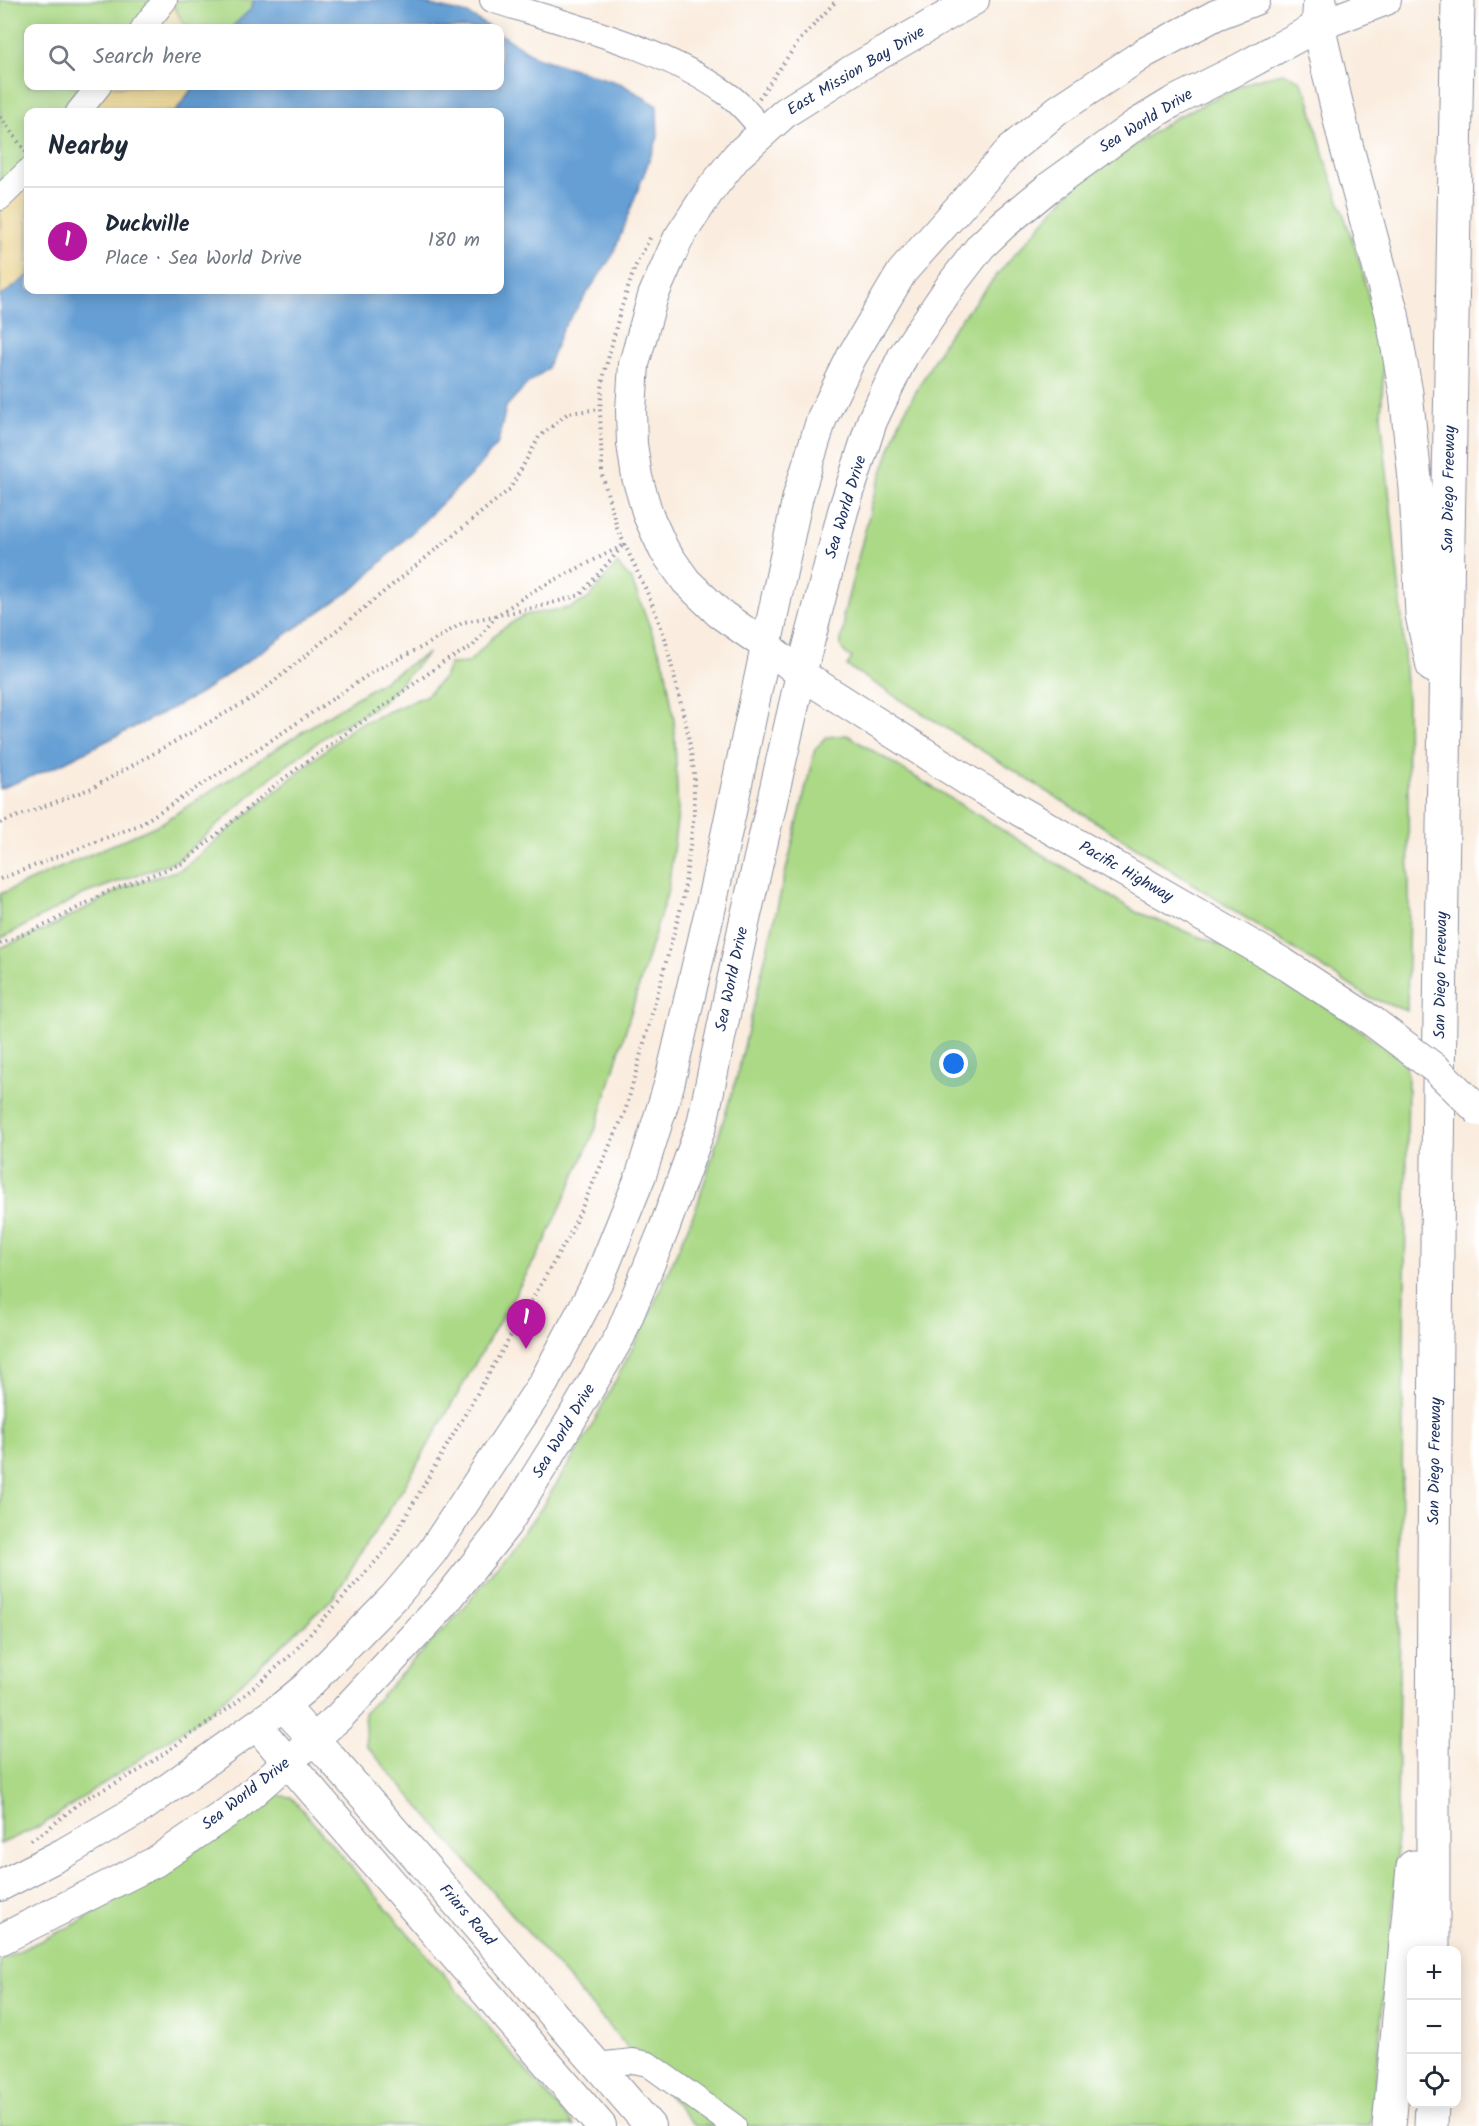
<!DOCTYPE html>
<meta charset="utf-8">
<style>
:root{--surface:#fff;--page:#f2f2f3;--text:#1f2937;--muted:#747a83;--line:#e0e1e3;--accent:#b5179e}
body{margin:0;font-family:Kalam,sans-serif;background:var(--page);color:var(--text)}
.controls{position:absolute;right:18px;bottom:18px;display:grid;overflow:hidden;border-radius:12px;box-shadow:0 3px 15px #0003}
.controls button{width:54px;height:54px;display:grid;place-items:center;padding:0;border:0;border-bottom:2px solid var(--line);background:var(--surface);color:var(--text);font:30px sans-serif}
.you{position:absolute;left:954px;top:1064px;width:21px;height:21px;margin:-15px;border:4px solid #fff;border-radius:50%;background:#1a73e8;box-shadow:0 0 0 9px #1a73e833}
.badge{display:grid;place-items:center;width:39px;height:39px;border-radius:50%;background:var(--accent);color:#fff;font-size:20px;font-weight:700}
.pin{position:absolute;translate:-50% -50px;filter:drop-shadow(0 2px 3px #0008)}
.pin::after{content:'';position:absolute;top:32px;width:21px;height:18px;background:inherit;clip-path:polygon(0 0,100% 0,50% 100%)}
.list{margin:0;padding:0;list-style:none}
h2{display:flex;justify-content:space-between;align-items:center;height:78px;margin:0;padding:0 24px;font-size:26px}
h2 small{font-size:20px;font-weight:400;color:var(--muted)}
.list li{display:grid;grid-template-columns:39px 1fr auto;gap:18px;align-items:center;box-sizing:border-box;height:108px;padding:0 24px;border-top:2px solid var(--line)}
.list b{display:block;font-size:22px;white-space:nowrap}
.list p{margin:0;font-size:20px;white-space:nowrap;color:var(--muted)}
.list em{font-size:20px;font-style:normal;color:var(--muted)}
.icon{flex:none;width:33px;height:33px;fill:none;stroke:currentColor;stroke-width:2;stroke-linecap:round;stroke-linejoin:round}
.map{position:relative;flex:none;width:1479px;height:2126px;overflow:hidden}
.search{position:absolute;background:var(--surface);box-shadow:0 3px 15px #0003;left:24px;top:24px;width:480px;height:66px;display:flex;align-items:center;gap:15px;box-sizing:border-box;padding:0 21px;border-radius:12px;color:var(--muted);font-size:22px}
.panel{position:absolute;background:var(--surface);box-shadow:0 3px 15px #0003;left:24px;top:108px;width:480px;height:186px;border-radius:12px}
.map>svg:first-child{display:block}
.green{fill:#abd986;stroke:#638472;stroke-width:1.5}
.sand{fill:#eeda9e;stroke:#84847e;stroke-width:1.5}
.water{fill:#659fd4;stroke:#406799;stroke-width:1.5}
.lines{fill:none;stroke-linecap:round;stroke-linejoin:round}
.minor-casing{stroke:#8a8e9e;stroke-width:26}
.major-casing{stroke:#8a8e9e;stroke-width:32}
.highway-casing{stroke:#8a8e9e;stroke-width:35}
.path{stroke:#8a8e9e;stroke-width:4;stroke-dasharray:1.5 4.5;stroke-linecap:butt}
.minor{stroke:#fff;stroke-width:24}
.major{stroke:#fff;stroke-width:30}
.highway{stroke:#fff;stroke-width:33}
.major-bridge-casing{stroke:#8a8e9e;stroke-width:32;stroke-linecap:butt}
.major-bridge{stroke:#fff;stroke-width:30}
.labels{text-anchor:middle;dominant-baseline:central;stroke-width:5;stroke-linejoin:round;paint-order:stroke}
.street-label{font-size:16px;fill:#1b2f5e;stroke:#fff}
</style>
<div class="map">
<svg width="1479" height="2126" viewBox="0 0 1479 2126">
<rect width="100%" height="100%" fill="#fff"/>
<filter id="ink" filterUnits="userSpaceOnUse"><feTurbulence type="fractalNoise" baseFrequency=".0167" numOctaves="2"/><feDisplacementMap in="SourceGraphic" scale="12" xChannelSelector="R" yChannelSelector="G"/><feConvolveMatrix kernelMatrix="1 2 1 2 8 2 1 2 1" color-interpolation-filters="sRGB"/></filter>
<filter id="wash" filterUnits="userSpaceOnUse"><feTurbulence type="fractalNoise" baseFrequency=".008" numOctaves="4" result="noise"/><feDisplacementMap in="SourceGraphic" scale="24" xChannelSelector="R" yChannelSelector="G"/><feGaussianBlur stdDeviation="1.35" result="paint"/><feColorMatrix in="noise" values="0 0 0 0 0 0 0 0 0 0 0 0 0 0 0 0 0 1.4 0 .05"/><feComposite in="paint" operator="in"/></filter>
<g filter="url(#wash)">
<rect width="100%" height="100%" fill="#faeddf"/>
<path class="green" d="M0,0H254L251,9L231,28H28V86H194L175,112H28V276L0,297Z
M1283,73L1299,79L1308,95L1324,156L1360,263L1384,360L1381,416L1401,604L1407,701L1409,898L1407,1011L1368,997L1142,851L847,666L852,658C829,644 849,635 843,617L873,499L900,420L948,335L1006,264L1075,186L1173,119L1252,80Z
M617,564L632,581L665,666L674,720L678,812L668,890L596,1128L545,1242L404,1487L333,1598L207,1714L42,1825L0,1844V948L49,928L125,887L182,869L353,727L427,695L444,677L450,664L468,663L499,631L524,615L569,608L588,599Z
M428,653L381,704L331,732L270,778L178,860L84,894L0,939V894L162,823L319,721Z
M847,735L1136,912L1230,949L1273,977L1320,1003L1405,1061L1408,1076L1396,1881L1370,2126H695L366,1745L364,1713L463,1609L538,1513L586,1437L646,1322L697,1206L737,1076L815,749L827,737Z
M273,1795L291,1797L574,2126H0V1960L82,1921L216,1836Z"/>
<path class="sand" d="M172,2L184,25L195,28H150Z
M104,86H194L175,112H83Z
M28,176V276L0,297V203Z"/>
<path class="water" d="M254,0H410L468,14L491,28H231L251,9Z
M500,34L536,57L622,84L657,106L658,137L613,255L562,330L547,369L526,385L506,407L498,443L478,468L356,587L196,696L55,767L0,789V297L28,276V290H500V112H175L194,86H500Z"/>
</g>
<g filter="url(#ink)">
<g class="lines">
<defs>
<path id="minor" d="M492,0C570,26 657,45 726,93C741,103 752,118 764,132
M143,28L165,0
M78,112L99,86
M0,198L28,171
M597,2065L633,2061L648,2064L734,2126"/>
<path id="major" d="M974,0L854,69L786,112L737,156L708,193L678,239L653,296L634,364L631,410L632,444L637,477L648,515L664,550L686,581L719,613L765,645L801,674L973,784L1283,963L1372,1021
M283,1706L331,1758L650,2126
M257,1726L601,2126
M0,1886L64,1853L141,1808L283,1706L305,1688L394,1597L432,1552L544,1382L599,1279L641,1175L669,1085L711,906L798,496L822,418L852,356L902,272L1012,148L1058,110L1146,52L1216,15L1255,0
M0,1940L155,1862L237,1806L339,1717L442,1606L506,1525L565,1430L620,1336L664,1229L702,1124L744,924L801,674L843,511L872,421L903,356L951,285L981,246L1004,224L1048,188L1135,125L1171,103L1239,69L1318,26L1386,0"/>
<path id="highway" d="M1320,0L1318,26L1345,141L1392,314L1406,393L1416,489L1422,615L1433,666
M1433,1950C1432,1300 1446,650 1458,0
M1389,2126L1413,1867
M1431,2126L1432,2104"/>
</defs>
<use href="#minor" class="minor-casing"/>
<use href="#major" class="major-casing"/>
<use href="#highway" class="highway-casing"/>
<path class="path" d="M759,98L799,41L837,0
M0,117L26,152
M0,823L92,788L256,696L510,489L539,437L568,413L600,409
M0,879L139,825L270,741L374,671L426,645L464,622L538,607L580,595L621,548
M0,944L50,923L107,892L183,863L279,782L444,662L473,646L496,616L533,591L624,545
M31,1840L44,1832L83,1800L140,1770L233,1705L291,1655L386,1550L569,1236L625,1112L683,900L694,814V772L688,733L665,638L651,601L617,528L602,474L600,409L603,379L620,312L635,267L650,238"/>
<use href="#minor" class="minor"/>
<use href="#major" class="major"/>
<use href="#highway" class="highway"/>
<defs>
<path id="major-bridge" d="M1372,1021L1437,1070L1479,1111"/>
</defs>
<use href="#major-bridge" class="major-bridge-casing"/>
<use href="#major-bridge" class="major-bridge"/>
</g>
</g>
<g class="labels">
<g class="street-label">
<text transform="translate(856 71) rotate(-31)">East Mission Bay Drive</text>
<text transform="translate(1146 121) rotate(-32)">Sea World Drive</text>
<text transform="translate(1449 489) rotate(-89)">San Diego Freeway</text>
<text transform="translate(846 507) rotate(-73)">Sea World Drive</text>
<text transform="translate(1126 872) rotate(30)">Pacific Highway</text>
<text transform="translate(1441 975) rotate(-89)">San Diego Freeway</text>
<text transform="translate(732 979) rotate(-78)">Sea World Drive</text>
<text transform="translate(564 1431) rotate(-59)">Sea World Drive</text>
<text transform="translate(1435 1461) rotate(-89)">San Diego Freeway</text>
<text transform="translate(246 1794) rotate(-38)">Sea World Drive</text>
<text transform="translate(467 1915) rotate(49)">Friars Road</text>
</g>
</g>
</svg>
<div class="controls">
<button>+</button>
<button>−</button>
<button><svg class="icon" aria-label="locate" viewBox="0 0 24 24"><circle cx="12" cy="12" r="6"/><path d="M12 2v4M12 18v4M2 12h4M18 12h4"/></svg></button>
</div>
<div class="you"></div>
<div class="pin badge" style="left:526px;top:1349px">1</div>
<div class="search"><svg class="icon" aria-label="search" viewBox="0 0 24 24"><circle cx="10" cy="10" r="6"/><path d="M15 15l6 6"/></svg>Search here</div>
<section class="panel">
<h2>Nearby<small></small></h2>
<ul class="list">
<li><span class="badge">1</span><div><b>Duckville</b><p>Place · Sea World Drive</p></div><em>180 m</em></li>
</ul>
</section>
</div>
